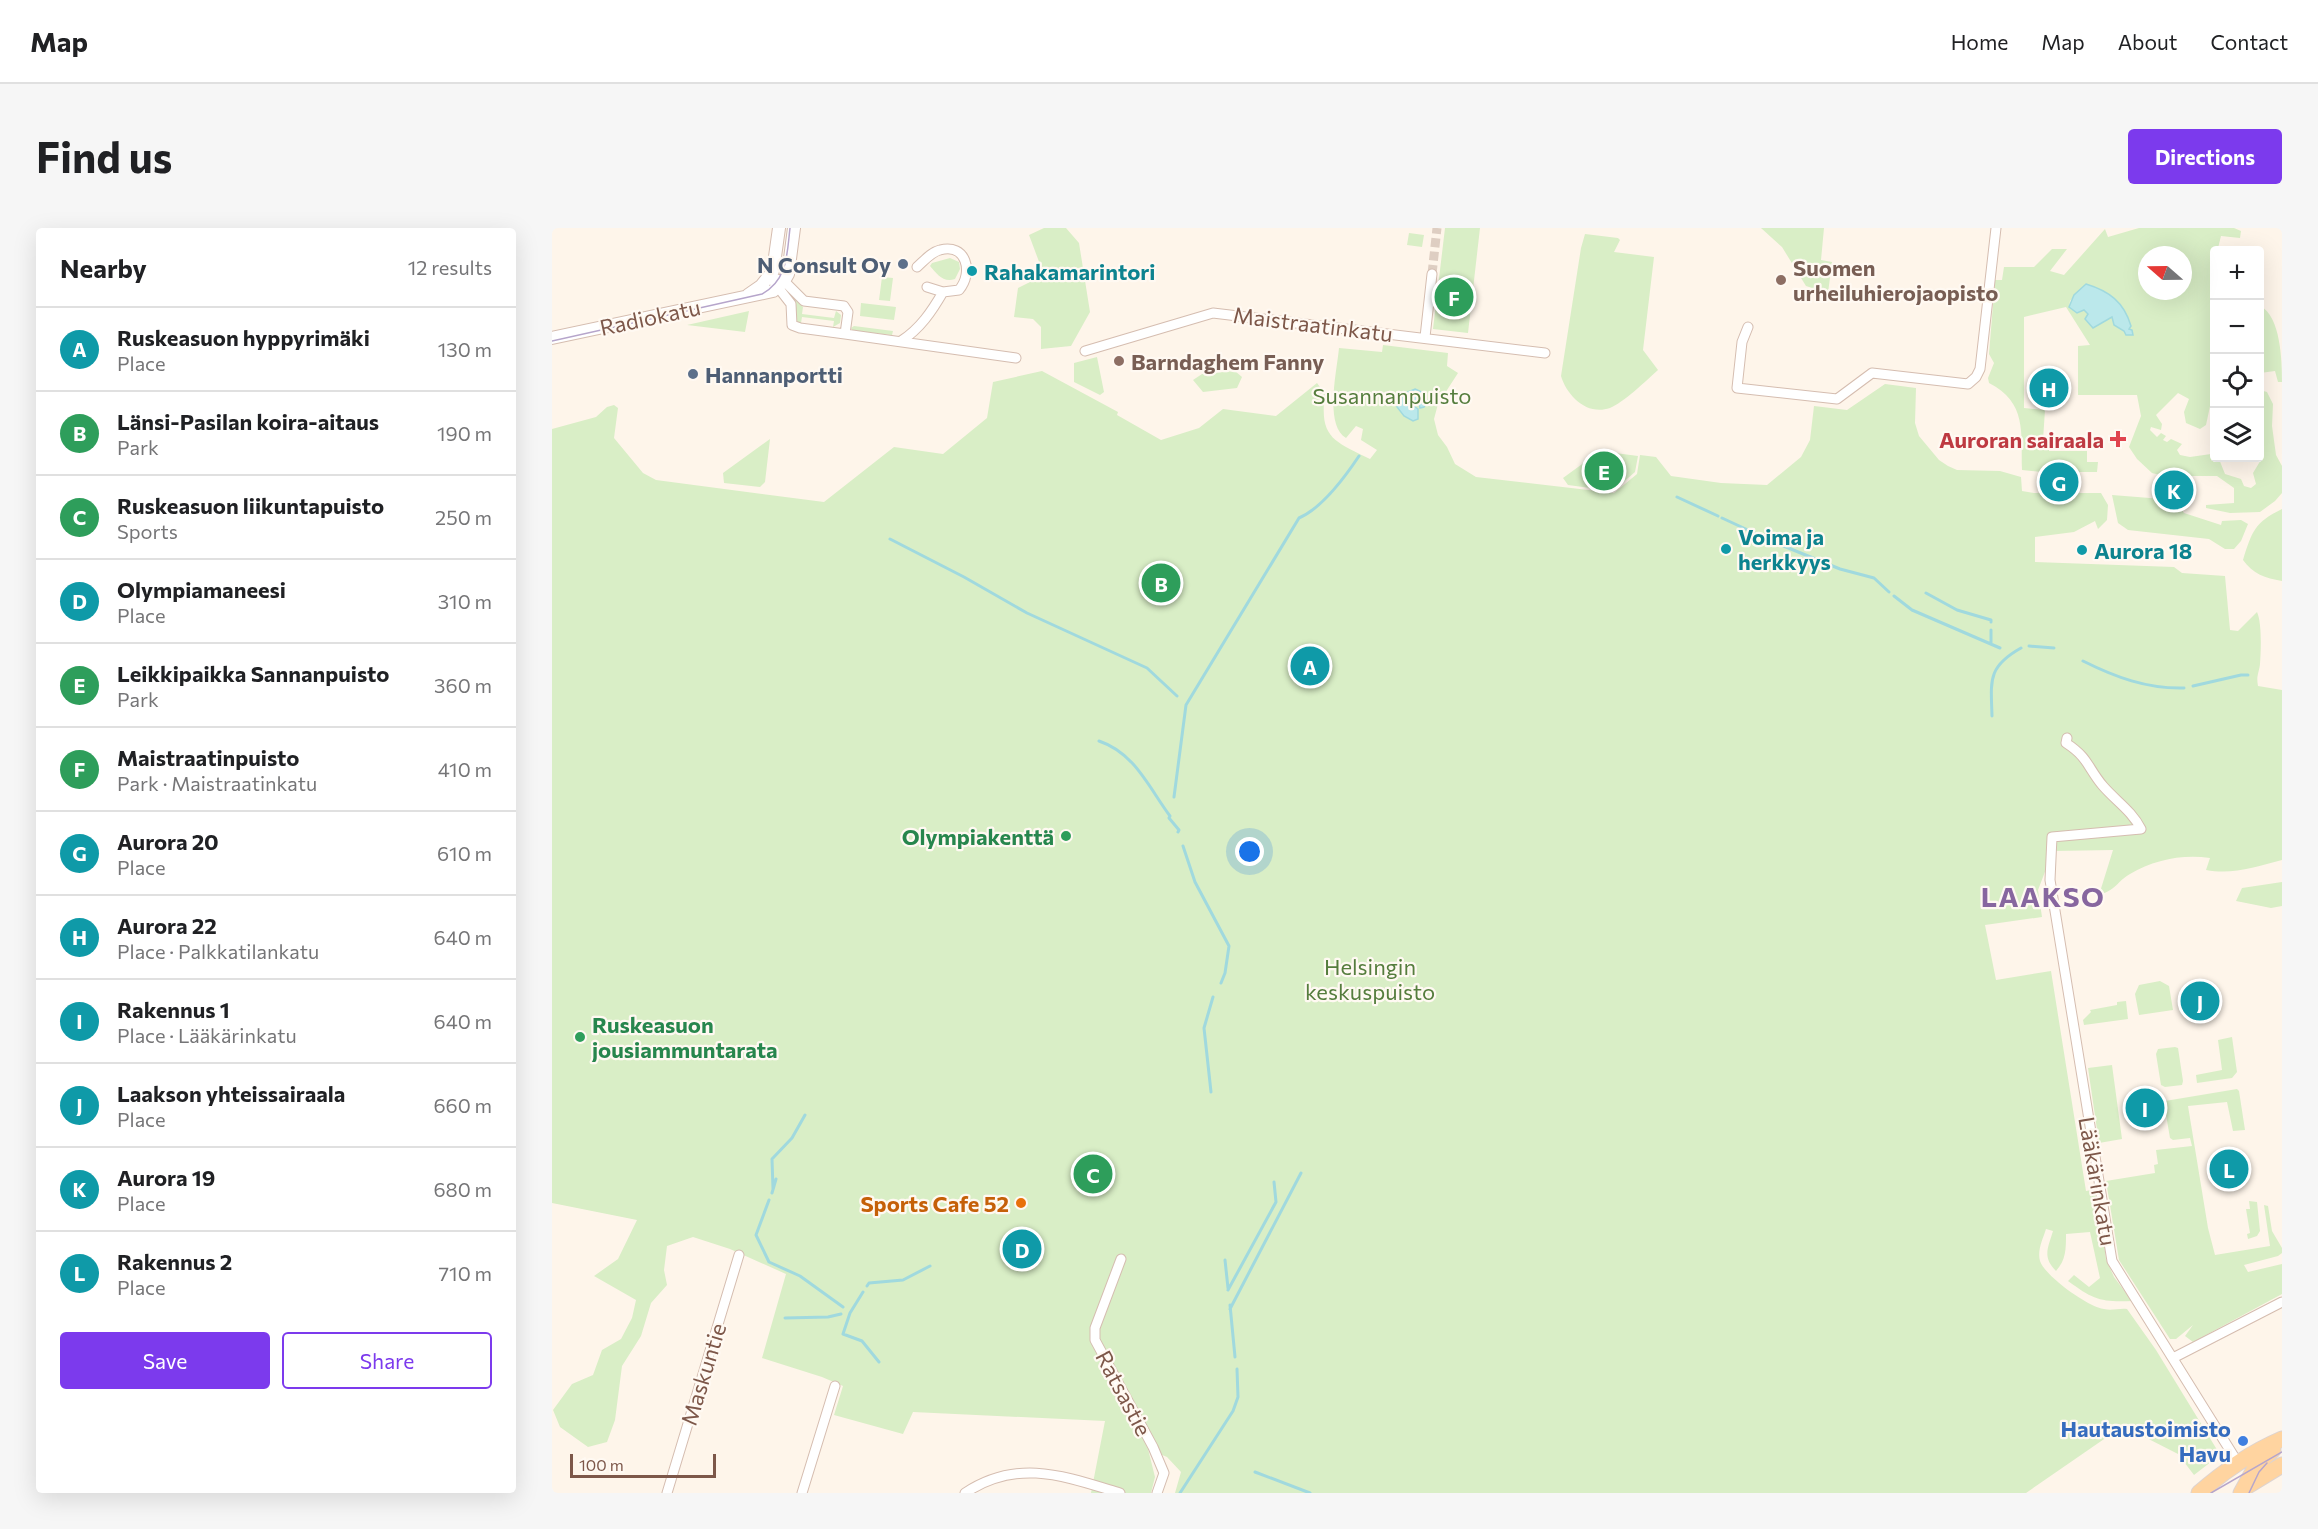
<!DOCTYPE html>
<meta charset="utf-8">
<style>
:root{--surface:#fff;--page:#f6f6f6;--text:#202124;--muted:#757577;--line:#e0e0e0;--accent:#7c3aed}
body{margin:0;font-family:Commissioner,sans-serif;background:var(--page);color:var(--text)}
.controls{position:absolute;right:18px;top:18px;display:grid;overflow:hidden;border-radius:6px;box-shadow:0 6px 24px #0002}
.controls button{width:54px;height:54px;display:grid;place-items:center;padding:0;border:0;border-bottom:2px solid var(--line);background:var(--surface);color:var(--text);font:30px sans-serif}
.compass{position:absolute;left:1586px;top:18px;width:54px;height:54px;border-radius:50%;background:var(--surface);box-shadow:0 6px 24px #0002;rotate:290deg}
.scale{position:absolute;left:18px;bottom:15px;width:146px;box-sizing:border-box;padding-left:6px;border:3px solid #7d5749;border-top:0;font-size:16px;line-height:21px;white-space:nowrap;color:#7d5749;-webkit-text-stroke:4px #fff9f2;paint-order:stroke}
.you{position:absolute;left:698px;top:624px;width:21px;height:21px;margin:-15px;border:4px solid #fff;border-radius:50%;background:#1a73e8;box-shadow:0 0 0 9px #1a73e833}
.badge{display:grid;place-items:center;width:39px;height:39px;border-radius:50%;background:var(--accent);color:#fff;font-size:20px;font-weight:700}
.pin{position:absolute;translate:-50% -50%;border:3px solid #fff;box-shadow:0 2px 6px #0006}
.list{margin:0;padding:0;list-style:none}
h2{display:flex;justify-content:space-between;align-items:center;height:78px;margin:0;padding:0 24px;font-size:26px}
h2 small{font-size:20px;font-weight:400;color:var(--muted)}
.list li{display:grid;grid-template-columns:39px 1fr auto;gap:18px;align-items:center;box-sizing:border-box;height:84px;padding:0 24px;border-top:2px solid var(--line)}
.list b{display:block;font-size:22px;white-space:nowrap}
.list p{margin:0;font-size:20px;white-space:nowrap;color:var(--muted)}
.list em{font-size:20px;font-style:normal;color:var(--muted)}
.actions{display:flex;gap:12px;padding:18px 24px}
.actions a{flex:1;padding:14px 0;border:2px solid var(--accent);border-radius:6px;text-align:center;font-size:21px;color:var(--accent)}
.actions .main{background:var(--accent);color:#fff}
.icon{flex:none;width:33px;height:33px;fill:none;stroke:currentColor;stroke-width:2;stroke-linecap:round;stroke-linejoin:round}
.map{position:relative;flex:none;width:1730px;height:1265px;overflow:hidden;border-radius:6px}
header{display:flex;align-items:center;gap:36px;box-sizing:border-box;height:84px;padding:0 30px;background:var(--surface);border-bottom:2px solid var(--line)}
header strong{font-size:28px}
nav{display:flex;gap:33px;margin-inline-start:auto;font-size:21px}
.intro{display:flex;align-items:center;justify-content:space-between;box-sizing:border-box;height:144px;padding:0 36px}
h1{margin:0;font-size:42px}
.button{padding:15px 27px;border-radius:6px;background:var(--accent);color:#fff;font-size:21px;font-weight:700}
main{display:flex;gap:36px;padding:0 36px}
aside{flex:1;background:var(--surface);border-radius:6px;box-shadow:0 6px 24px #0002}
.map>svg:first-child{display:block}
.green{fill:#d9eec6;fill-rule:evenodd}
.water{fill:#bbe8eb;stroke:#a0d9de;stroke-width:1.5}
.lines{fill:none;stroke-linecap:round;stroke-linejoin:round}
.stream{stroke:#a0d9de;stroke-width:3}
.minor-tunnel{stroke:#decec2;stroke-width:9;stroke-dasharray:9 4.5;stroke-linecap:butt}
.minor-casing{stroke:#d5bdb0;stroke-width:11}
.tertiary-casing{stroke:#d5bdb0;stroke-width:14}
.primary-casing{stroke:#ddd3d0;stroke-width:17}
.minor{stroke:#fff;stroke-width:9}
.tertiary{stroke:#fff;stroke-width:12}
.primary{stroke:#ffd4a0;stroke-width:15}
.tram{stroke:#b6a5cb;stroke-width:1.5}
.service-dot{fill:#5c6f8a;stroke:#fff9f2;stroke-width:2}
.culture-dot{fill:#0f9aa8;stroke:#fff9f2;stroke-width:2}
.education-dot{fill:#8d6e63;stroke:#fff9f2;stroke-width:2}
.health-dot{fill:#e0444e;stroke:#fff9f2;stroke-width:2}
.leisure-dot{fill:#2e9e5b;stroke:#fff9f2;stroke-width:2}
.food-dot{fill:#e8710a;stroke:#fff9f2;stroke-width:2}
.shop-dot{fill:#3f7fe0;stroke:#fff9f2;stroke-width:2}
.labels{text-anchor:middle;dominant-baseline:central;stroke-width:4.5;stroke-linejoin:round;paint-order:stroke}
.service-label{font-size:22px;font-weight:bold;fill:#4e5e75;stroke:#fff9f2;text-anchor:end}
.education-label{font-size:22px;font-weight:bold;fill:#785e54;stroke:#fff9f2;text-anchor:start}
.culture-label{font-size:22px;font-weight:bold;fill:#0d838f;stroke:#fff9f2;text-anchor:start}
.street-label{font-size:22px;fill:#7d5749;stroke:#fff9f2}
.park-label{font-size:22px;fill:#557d3d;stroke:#fff9f2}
.health-label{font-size:22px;font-weight:bold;fill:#be3a42;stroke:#fff9f2;text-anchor:end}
.leisure-label{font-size:22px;font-weight:bold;fill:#27864d;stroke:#fff9f2;text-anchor:end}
.food-label{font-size:22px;font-weight:bold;fill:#c56008;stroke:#fff9f2;text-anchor:end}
.shop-label{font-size:22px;font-weight:bold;fill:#366cbe;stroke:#fff9f2;text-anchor:end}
.district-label{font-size:28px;font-weight:bold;letter-spacing:1.5px;fill:#87669f;stroke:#fff9f2}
</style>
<header>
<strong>Map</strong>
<nav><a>Home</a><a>Map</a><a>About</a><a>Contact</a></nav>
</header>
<div class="intro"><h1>Find us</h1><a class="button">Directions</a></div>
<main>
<aside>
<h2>Nearby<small>12 results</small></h2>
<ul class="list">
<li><span class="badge" style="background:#0f9aa8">A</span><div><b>Ruskeasuon hyppyrimäki</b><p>Place</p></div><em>130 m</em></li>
<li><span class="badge" style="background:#2e9e5b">B</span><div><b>Länsi-Pasilan koira-aitaus</b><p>Park</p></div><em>190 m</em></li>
<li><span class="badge" style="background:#2e9e5b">C</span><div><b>Ruskeasuon liikuntapuisto</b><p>Sports</p></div><em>250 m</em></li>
<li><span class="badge" style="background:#0f9aa8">D</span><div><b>Olympiamaneesi</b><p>Place</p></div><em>310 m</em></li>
<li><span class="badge" style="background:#2e9e5b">E</span><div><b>Leikkipaikka Sannanpuisto</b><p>Park</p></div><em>360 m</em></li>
<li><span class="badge" style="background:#2e9e5b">F</span><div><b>Maistraatinpuisto</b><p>Park · Maistraatinkatu</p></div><em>410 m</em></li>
<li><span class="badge" style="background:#0f9aa8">G</span><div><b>Aurora 20</b><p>Place</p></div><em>610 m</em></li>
<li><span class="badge" style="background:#0f9aa8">H</span><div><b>Aurora 22</b><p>Place · Palkkatilankatu</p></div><em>640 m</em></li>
<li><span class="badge" style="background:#0f9aa8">I</span><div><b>Rakennus 1</b><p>Place · Lääkärinkatu</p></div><em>640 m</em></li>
<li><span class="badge" style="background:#0f9aa8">J</span><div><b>Laakson yhteissairaala</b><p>Place</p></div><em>660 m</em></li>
<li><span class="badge" style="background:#0f9aa8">K</span><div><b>Aurora 19</b><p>Place</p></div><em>680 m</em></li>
<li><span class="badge" style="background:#0f9aa8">L</span><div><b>Rakennus 2</b><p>Place</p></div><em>710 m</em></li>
</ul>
<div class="actions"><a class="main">Save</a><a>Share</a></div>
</aside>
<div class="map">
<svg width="1730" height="1265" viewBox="0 0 1730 1265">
<rect width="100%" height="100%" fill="#fef5ea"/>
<path class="green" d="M492,0H514L527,15L538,84L519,118L489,121V99L481,91L462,89L466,60L492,47L477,7Z
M893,0H928L916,105L881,101Z
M1209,0H1272L1269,32L1280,34L1276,65L1254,58L1230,19Z
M1587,0H1682L1689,3L1688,10L1669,8L1666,20L1673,22H1662V170L1660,169L1654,197L1648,201L1634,195L1632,184L1637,171L1626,165L1604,187L1610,196L1609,202L1599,199L1598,202L1605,209L1609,205L1614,208L1611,212L1615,214L1619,211L1630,216L1625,222L1628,227L1638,229L1659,226L1660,230L1667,231L1673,246L1689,251L1692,258L1699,260L1704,256L1701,245L1710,230L1712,205L1708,192V162L1715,164L1721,176L1720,198L1724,227L1730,238V265L1723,273L1708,284L1678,285L1654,280V277L1682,275V260L1665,248H1612L1600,245L1585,231L1577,219L1589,188L1585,167H1526V118L1538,117L1514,79L1472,89V180L1493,182L1491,212L1497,219V223H1535V234H1546L1545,244H1490L1470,242C1469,205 1475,174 1437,155L1436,150L1442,135L1437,126L1443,52H1450L1452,39H1482L1500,21H1515L1498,43L1512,47L1553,1L1556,9ZM1595,27H1631V63H1595ZM1534,56C1561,64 1570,76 1578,102L1572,103L1562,97L1560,89L1536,86L1532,82H1520L1517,79L1518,73Z
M857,5L872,7L870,19L855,17Z
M1033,6L1066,10L1068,12L1062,24L1102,29L1091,122L1106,142C1095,152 1071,175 1058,180C1035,188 1015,168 1009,148L1029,20Z
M398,30L407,34L408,41L403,51C391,55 385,46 378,38L380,35Z
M330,49L341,50L338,73L327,72Z
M243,71L251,79L250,86L282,90L284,83L289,87L288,95L281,99L282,93L250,89L249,95H246C241,88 247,80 241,73Z
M309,75L344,79L342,92L308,88Z
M1708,78C1729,88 1730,134 1730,154H1726L1723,143L1708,145Z
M197,83L193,104L135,97Z
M302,98L341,103L340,107L301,103L299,100Z
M831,117L896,125L895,138L906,145L886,176L882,191L886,207L895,219L903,236L924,249L1062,265L1085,246L1088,227L1104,229L1119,248L1169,255L1215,257L1249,229L1258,212L1262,178L1295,182L1333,156L1364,160L1363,195L1367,208L1387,232L1396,238L1405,242L1448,243L1469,249L1470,263L1482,265H1549L1556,277L1555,292L1546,301L1543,293L1522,304L1483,309V334L1622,339L1630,345L1673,348L1678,402L1686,403L1705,384C1710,395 1709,422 1708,436C1707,445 1704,448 1706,458L1730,462V632C1704,639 1680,647 1654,642L1658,630C1630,626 1602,632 1578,646C1564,654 1566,661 1547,667L1561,622L1501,623L1486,662L1490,689L1433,697L1444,752L1499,743L1534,963L1545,961L1554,1031L1562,1049L1580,1073C1548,1074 1542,1072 1516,1053L1522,1047L1537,1059L1548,1050L1538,1004L1514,1006C1514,1021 1514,1032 1504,1043C1490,1029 1496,1020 1501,1003L1494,1001C1491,1011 1485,1022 1488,1033C1493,1048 1536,1079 1552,1081C1560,1083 1567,1080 1575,1081L1604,1122L1667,1225L1664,1230L1642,1247L1626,1226L1571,1198L1474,1265H623L629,1244L615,1229L596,1221L603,1249L599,1265H539L553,1193L361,1184L351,1206L282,1187L291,1158L270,1149L210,1130L234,1046L178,1021L141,1009L115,1018L112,1042L115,1057L99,1075L89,1108L70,1138L63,1192L55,1214L36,1219L8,1199L1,1182L20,1156L41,1147L50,1122L69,1111L80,1090L84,1072L42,1048L66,1031L85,992L0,975V201L44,189L55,179L62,177L66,180L62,210L91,245L104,252L272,274L342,219L391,226L435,190L441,154L490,143L566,184L565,187L609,212L647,200L671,181L724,188L765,155L773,166C767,210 782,213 818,231L825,222L809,212L811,201L804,198L794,210C772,197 785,142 787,120L830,124Z
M545,129L552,164L548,167L522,154V135Z
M683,143L690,149L685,160L651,164L641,152L650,146Z
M218,211L213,254L208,259L172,255L171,245Z
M1048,223L1086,228L1083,244L1061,263L1016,257L1011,250Z
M1560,267L1623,272L1632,285L1669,297L1670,293L1689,292L1696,296L1689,313L1682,321H1673L1657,311L1576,302L1566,295Z
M1730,281V353C1713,350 1701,346 1691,332C1700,303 1703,294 1730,281Z
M1730,654V678L1719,680L1684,673L1690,660Z
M1608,753L1617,758L1621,782L1587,787L1583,766L1587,757Z
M1574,773L1576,791L1532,797L1531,792L1539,784L1538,782L1565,777V774Z
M1680,809L1685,844L1680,850L1645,855L1644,847L1670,842L1666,812Z
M1623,819L1626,820L1631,853L1630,857L1613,859L1609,857L1604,826L1606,821Z
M1560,837L1570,911L1547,915L1536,840Z
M1685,861L1687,863L1693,902L1681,903L1675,874L1636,878L1656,1000L1663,1027L1718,1018L1712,977L1716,978L1720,1003L1730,1020V1025L1726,1028L1692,1037L1696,1044L1730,1036V1066L1641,1114L1633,1108L1641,1097L1624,1111H1618L1567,1032L1554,953L1603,945L1602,937L1606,936L1604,922L1640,918L1638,910L1621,912L1618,910L1612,875L1613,873Z
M1697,973L1705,974L1708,1003L1705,1008L1696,1011L1695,1006L1698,1005L1694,981H1698Z"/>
<path class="water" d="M1534,56C1557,63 1572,74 1579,98L1577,101L1580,102L1581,107H1574L1572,103L1562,97L1560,89L1541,100L1533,91L1536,86L1532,82L1525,85L1517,79L1522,67Z
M863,161L872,165L875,173L872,179L868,180L867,175H862V178L866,181V191L861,193L852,188L845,179L851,166Z"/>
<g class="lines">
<path class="stream" d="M1125,269L1166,288
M1170,290L1224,315
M338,311L412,349L475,385L595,440L625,468
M1229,317L1288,341L1322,350L1337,364
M1374,365L1405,382L1439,392V394
M1342,368L1360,382L1448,420
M1439,415V402
M1477,418L1502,420
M1531,433C1563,449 1595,461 1632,460
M1641,458L1689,447H1696
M1440,488C1439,453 1435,439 1469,420
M547,513C583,525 597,560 618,588L617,590L627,602L626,604
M622,569L634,477L747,290C770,280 793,249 807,228
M631,618L643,654L677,718L673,745L669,755
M659,864L652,800L661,769
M221,961L220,931L240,910L253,887
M220,965L224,951
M217,972L204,1007L217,1034L248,1048L291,1079
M673,1032L676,1060
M315,1058L317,1055L351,1052L378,1038
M676,1062L724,974L722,954
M311,1064L298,1085L291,1106L310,1113L327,1134
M678,1077L683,1129
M678,1081L749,945
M233,1090L276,1089L289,1086
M703,1244L758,1265
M628,1265L681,1183L686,1169L685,1141"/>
<path class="minor-tunnel" d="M880,46L885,0"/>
<defs>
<path id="minor" d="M365,39C372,33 379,24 388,22C414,15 422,44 407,62L391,64
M218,49L232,53L252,73L292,78L296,84L293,106L248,100L240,97L239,76Z
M1196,99L1190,114L1185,160L1285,171L1320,145L1416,156L1424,149L1428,141L1444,0
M293,106L464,130
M873,109L880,46
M349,113C368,101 380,83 391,64L375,59
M533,123L661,85L993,125
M1515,510L1514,515C1537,530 1535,539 1551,558C1564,573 1580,583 1589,601L1500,609L1498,652L1560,1033L1686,1235
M569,1031L543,1100V1112L601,1219L612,1245L605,1265
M1621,1130L1730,1074
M115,1265L187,1027
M250,1265L283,1158
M413,1265C466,1230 512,1248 568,1265"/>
<path id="tertiary" d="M196,67L209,58L221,43L227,0
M0,110L221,63L232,53L236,46L242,0"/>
<path id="primary" d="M1694,1259L1730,1237
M1647,1265C1672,1243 1700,1224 1730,1211
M1689,1265L1705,1236L1721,1222"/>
</defs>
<use href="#minor" class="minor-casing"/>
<use href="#tertiary" class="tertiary-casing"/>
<use href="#primary" class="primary-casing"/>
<use href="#minor" class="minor"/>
<use href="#tertiary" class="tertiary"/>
<use href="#primary" class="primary"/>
<path class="tram" d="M0,113L210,66C236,52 235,25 238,0
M1659,1265L1730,1224
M1697,1265L1707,1244L1715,1235"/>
</g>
<g class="service-dot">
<circle cx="351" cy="36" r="6"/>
<circle cx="141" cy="146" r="6"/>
</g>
<g class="culture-dot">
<circle cx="420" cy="43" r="6"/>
<circle cx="1174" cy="321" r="6"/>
<circle cx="1530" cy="322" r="6"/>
</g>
<g class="education-dot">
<circle cx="1229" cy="52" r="6"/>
<circle cx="567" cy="133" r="6"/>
</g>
<path class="health-dot" d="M1563 202h6v6h6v6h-6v6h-6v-6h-6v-6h6z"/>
<g class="leisure-dot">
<circle cx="514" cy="608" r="6"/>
<circle cx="28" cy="809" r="6"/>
</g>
<circle class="food-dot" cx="469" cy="975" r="6"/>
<circle class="shop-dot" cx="1691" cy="1213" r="6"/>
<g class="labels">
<g class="service-label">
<text x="339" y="36">N Consult Oy</text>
<text x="153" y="146" text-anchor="start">Hannanportti</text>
</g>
<g class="education-label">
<text x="1241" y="39">Suomen<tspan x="1241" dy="25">urheiluhierojaopisto</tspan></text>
<text x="579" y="133">Barndaghem Fanny</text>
</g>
<g class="culture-label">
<text x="432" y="43">Rahakamarintori</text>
<text x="1186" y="308">Voima ja<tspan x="1186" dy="25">herkkyys</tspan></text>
<text x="1542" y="322">Aurora 18</text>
</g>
<g class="street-label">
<text transform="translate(98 89) rotate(-12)">Radiokatu</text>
<text transform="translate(761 96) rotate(7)">Maistraatinkatu</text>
<text transform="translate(1546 953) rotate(80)">Lääkärinkatu</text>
<text transform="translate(151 1146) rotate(-73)">Maskuntie</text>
<text transform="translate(572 1165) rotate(62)">Ratsastie</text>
</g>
<g class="park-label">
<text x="840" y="167">Susannanpuisto</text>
<text x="818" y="738">Helsingin<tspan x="818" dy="25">keskuspuisto</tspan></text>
</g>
<g class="health-label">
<text x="1552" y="211">Auroran sairaala</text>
</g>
<g class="leisure-label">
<text x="502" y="608">Olympiakenttä</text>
<text x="40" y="796" text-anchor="start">Ruskeasuon<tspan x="40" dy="25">jousiammuntarata</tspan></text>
</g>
<g class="food-label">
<text x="457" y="975">Sports Cafe 52</text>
</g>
<g class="shop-label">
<text x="1679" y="1200">Hautaustoimisto<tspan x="1679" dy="25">Havu</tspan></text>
</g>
<g class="district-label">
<text x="1491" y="668">LAAKSO</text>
</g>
</g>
</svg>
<div class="controls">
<button>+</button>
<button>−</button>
<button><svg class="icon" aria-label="locate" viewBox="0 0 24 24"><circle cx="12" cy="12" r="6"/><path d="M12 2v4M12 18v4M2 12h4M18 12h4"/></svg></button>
<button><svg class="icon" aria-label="layers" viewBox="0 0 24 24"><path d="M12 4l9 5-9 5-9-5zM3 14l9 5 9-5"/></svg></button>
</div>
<svg class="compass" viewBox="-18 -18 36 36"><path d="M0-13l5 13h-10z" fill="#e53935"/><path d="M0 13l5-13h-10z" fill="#757577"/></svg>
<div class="scale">100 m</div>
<div class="you"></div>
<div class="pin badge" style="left:758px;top:438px;background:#0f9aa8">A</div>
<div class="pin badge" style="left:609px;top:355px;background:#2e9e5b">B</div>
<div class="pin badge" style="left:541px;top:946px;background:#2e9e5b">C</div>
<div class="pin badge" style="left:470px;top:1021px;background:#0f9aa8">D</div>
<div class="pin badge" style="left:1052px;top:243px;background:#2e9e5b">E</div>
<div class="pin badge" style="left:902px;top:69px;background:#2e9e5b">F</div>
<div class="pin badge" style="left:1507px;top:254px;background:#0f9aa8">G</div>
<div class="pin badge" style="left:1497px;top:160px;background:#0f9aa8">H</div>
<div class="pin badge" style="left:1593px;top:880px;background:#0f9aa8">I</div>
<div class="pin badge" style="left:1648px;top:773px;background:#0f9aa8">J</div>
<div class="pin badge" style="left:1622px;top:262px;background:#0f9aa8">K</div>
<div class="pin badge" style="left:1677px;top:941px;background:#0f9aa8">L</div>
</div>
</main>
